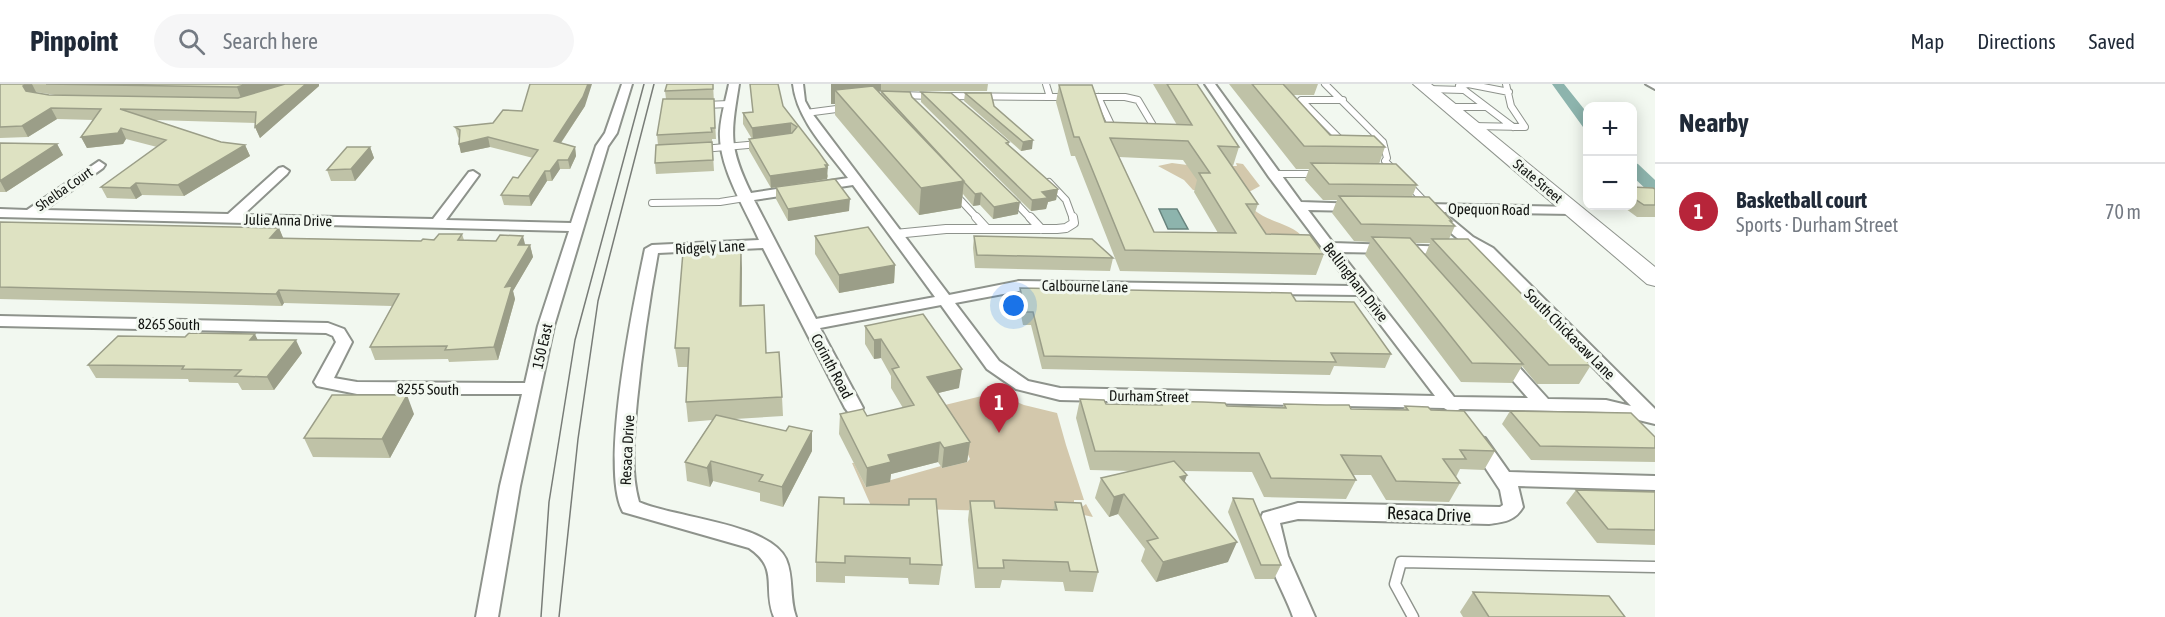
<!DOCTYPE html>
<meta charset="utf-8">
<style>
:root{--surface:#fff;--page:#f6f6f7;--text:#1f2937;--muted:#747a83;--line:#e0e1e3;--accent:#b7253a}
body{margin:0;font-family:"Asap Condensed",sans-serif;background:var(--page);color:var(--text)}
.controls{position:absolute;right:18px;top:18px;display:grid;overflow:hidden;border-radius:12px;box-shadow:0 3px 15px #0003}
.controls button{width:54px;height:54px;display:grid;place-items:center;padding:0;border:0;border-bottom:2px solid var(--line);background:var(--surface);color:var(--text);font:30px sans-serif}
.you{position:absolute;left:1014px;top:222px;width:21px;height:21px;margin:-15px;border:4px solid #fff;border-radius:50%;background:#1a73e8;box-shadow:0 0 0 9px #1a73e833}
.badge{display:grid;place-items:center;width:39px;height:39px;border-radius:50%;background:var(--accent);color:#fff;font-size:20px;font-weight:700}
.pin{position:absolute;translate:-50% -50px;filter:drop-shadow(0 2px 3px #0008)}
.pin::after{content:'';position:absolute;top:32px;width:21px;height:18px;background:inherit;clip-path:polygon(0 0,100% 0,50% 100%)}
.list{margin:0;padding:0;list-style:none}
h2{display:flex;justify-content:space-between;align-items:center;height:78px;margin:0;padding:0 24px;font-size:26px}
h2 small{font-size:20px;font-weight:400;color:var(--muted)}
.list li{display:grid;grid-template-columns:39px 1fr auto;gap:18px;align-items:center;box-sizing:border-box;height:96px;padding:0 24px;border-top:2px solid var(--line)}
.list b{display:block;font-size:22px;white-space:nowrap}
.list p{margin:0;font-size:20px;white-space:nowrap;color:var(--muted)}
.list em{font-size:20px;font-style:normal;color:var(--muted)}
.icon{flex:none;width:33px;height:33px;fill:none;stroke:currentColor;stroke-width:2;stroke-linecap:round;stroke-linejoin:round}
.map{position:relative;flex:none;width:1655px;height:533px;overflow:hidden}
header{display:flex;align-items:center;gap:36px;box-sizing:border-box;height:84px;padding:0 30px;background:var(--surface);border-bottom:2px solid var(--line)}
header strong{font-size:28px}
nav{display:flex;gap:33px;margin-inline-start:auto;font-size:21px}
.search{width:420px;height:54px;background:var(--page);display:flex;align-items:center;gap:15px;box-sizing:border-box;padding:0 21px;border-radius:33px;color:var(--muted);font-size:22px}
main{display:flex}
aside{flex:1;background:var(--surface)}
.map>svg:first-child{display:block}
.green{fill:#d3c8ac}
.water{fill:#8db4ad;stroke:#68847e;stroke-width:1.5}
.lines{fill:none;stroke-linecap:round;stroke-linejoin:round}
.canal{fill:#8db4ad;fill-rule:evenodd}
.service-far2-casing{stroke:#8e938c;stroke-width:8}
.service-far1-casing{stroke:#8e938c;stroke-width:10}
.service-casing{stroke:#8e938c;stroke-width:13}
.minor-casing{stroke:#8e938c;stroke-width:4}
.primary-casing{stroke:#8e938c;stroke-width:2}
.service-far2{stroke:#fff;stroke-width:6}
.service-far1{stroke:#fff;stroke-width:8}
.service{stroke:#fff;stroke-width:10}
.minor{fill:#fff;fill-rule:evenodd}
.primary{fill:#fff;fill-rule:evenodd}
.tram{stroke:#787c77;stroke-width:1.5}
.wall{fill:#bfc2a7;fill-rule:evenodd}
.shaded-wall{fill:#9b9e88}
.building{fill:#dee2c2;stroke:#9b9e88;stroke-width:1.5;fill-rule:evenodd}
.labels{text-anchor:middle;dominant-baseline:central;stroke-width:6;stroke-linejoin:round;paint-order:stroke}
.far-street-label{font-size:14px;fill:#131512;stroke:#f2f8f0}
.street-label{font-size:15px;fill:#131512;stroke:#f2f8f0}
.near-street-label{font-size:18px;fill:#131512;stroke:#f2f8f0}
</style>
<header>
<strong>Pinpoint</strong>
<div class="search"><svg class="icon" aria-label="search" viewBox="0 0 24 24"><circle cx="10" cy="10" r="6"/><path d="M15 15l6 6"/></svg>Search here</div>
<nav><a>Map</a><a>Directions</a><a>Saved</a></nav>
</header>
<main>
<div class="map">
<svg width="1655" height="533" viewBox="0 0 1655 533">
<rect width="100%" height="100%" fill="#f2f8f0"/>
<path class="green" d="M1172,79L1195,82H1237L1236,79L1243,80L1260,102L1249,108L1193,106L1184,96L1158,82Z
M1254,126C1270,139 1292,139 1305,155L1274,160L1252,136Z
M994,309L1024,321L1057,329L1066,361L1084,416H1074V421L1082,423L1086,420L1093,433L1075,429L872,424L852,379H854L866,403L941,382L942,384L967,378L970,375L945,321Z"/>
<path class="water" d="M1159,125H1177L1188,145H1168Z"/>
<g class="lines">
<path class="canal" d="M1552,0H1564L1588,30V44L1583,43Z
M1632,78L1638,80L1655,96V110L1649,108L1632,92Z"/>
<defs>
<path id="service-far2" d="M1325,0L1383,58L1372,61
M1468,0L1459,2L1513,43
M1468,0L1509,8
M1428,5L1463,6
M900,11L932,12
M945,12L1050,13L1046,0
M1050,13H1068
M1087,13H1125L1138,16L1157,48
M1098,13L1114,47
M705,21L729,20
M1448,23H1486
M806,29L844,24
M1472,42L1525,43L1511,22L1506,0
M1342,57L1301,16H1343
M1383,58L1387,74L1385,77L1396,88
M703,65L759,60
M1273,90H1316
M1049,98L1066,116L1073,135
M1407,99L1427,120
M954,109L978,135
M1012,115L1031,135
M652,119L720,118L745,114"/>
<path id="service-far1" d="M976,133L986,144
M1030,133L1041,145
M895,150L946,145H1057L1066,144L1074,139L1073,133"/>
<path id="service" d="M1413,533L1395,500L1401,478L1655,483"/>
<path id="minor" d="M622,0H632L617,49L608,62L554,242L520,402L498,533H476L500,402L522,310H357L317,302L314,298L336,258L333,252L326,249L0,242V232L328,239L344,245L352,258L334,294L357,298L525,299L538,242L569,147L0,133V125L27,126L99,77L105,81L103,84L44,126L228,130L279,84L283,83L289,87L287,90L243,131L433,135L469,88L473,87L479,91L446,136L571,139L596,62L605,49Z
M729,0H739C731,50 728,62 751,109L848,94C827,66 797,36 793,0H803L805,17L811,28L949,211L1019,197L1351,202L1269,93L1205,0H1215L1301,118L1361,120L1363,123L1356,127L1308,126L1333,159L1453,163L1455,166L1448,170L1340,168L1454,313L1528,314L1494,275L1496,271H1508L1548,315L1606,316L1631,322L1483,170L1463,159L1432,133V128L1422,127L1420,124L1427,120L1578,123L1580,126L1573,130L1443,128L1473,153L1493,164L1655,325V340L1606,328L1460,325L1452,329L1444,324L1060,316L1016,305L987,285L941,221L820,244L863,324L860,328H848L845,324L763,164L658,169C649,218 642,267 637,317C634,350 630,386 639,418C675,434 769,439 786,475C794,493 789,514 796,533H774C762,503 780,485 749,464L623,428C599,385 634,217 645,165L652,161L759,156C745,124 718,83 720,47C721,31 726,15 729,0ZM853,101L935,213L816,235L754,116ZM1019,207L1358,211L1435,312L1060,304L1028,297L999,277L955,219Z
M1646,0H1655V5Z
M1478,353L1485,354L1509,388L1655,392V406L1518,402L1523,423C1515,437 1504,438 1489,440L1298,435L1280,439L1288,472L1315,533H1293C1285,508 1250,452 1263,429L1298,419L1500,423L1503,421L1500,406L1469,359L1471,354Z"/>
<path id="primary" d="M1413,0H1431L1655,183V202L1647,200Z"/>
</defs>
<use href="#service-far2" class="service-far2-casing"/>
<use href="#service-far1" class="service-far1-casing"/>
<use href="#service" class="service-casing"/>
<use href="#minor" class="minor-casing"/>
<use href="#primary" class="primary-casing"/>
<use href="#service-far2" class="service-far2"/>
<use href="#service-far1" class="service-far1"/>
<use href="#service" class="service"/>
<use href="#minor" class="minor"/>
<use href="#primary" class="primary"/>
<path class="tram" d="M541,533L549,418L575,256L644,0
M559,533L578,355L598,217L654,0"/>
</g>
<path class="wall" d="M0,0H282V1L319,2L260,54L255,43L256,39L154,36L221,58L245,61L250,72L184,112L142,111L136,115L107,114L101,103L157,63L126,55L123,60L87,64L81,53L94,36L57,35L28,53L0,54ZM36,8L55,11H49L35,9Z
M713,0L716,55H712L714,87L656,90L655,79L658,61L657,51L666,15L665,7Z
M750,0L783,22L818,67L828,92L827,95L771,104L749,66V55H752L743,40V29L753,28Z
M831,0H988L987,7H881L878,8L881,10V7L912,13L1018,130L993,135L980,121L973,122L963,110L961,124L919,131L835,31V20H831Z
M1153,0H1197L1239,63L1233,82L1232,81L1258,120L1254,131L1266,150L1324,170L1316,191L1120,187L1075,72H1071L1056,18L1059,1L1105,38L1177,41ZM1119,73L1183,76L1197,96L1194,108L1218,149L1154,148Z
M1229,0H1318L1314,11H1293L1330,51L1385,63L1379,80L1417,101L1412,113L1452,137V138L1455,142L1449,155L1591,281L1579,300H1537L1522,282L1512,299L1461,298L1365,171L1370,158L1354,157L1332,129L1337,116H1323L1305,96L1309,85H1296ZM1414,159H1430L1425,171Z
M921,8L1009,58V61L1058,105L1056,116L1048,118L1046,125L1031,127L921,18Z
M965,9L994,22L1032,65L1021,67L964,17Z
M585,22L561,59L575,63L576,72L570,85H560L552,97H547L531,122L504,121L501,111L518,94L533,74L490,63L461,69L459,60V54L458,53L455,43L493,39Z
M0,59L57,60L63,71L6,108H0Z
M370,63L374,74L355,97H331L327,86Z
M776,103L849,127L788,137L776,115Z
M1632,103L1655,105V133H1637L1622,122H1632Z
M0,138L279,144L283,154L421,157L462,150L464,156L530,161L533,173L513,207L515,215L498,276L449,278L448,275L375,276L370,263L392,222L284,219L282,222L0,215Z
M815,152L895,181L894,199L839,209L815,170Z
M974,152L1113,174L1110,187L975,184L973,164Z
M742,184V222L766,269L782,313L783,332L735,335L812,367L783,423L760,417V409L713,397L710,403L687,397L685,378L712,336L688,338L686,318L688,283H678L675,264Z
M1020,204L1296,217L1391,270L1385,284L1334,282L1330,291L1042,285L1031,241H1023L1018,217Z
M865,242L959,304L938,309L970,358L967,378L942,384L938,378L891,390L890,398L866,403L839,350L840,330L867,332L903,324L891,304V292L881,274L874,275L865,260Z
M302,269L274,306H242L238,299L189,298L188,295L96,294L88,281Z
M1080,315L1106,320L1159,321L1160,317L1227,322L1282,324L1284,320L1351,325L1403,326L1405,322L1431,326L1495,367L1484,386L1460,385L1456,393L1460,399L1449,418L1386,416L1371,391H1353L1356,396L1346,415L1264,413L1252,388L1184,387L1185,398L1228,478L1156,498L1141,477L1145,465L1118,430L1109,433L1095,414L1101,394L1133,387L1090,386L1076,334Z
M1510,327L1655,353V378L1531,376L1502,340Z
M414,330L390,374L313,373L304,354Z
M1576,406L1655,408V461L1597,459L1566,419Z
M1233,414L1281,481L1274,495H1255L1228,428Z
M909,415L942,481L939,501L909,500L908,494L845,492V499L816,498V478L844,420L908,421Z
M970,417L995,424L1053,426L1055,418L1098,488L1093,508L1065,507L1063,498L1002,496L1000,504H975L968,436Z
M1473,508L1625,533H1463L1460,528Z"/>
<path class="shaded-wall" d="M27,0H32L36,8L29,12L23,2Z
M248,0H282V1L241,14L237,3Z
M306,0H319V2L260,54L255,43Z
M588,0H592L585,22L556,66L554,57Z
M831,0H881V7L874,9L835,6V20H831Z
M51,24L57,35L28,53L22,42Z
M791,39V50L753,55L752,44Z
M121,44L126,55L123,60L87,64L81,53Z
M488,53L490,63L461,69L459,60Z
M1033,56L1032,65L1021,67L1023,58Z
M57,60L63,71L6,108L0,97Z
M245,61L250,72L184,112L178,101Z
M370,63L374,74L355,97L351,85Z
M575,63L576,72L570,85L568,76Z
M558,76L560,85L552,97L550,87Z
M828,81L827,95L771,104L770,92Z
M545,87L547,97L531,122L529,112Z
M964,97L961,124L919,131L921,104Z
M136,99L142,111L136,115L130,104Z
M1058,105L1056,116L1048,118L1046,125L1031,127L1032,116L1042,108Z
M981,109L980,121L973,122L975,110Z
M850,115L849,127L788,137V125Z
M1020,118L1018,130L993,135L994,123Z
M279,144L284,156L270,154Z
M523,152L526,164L518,161Z
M530,161L533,173L513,207L515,215L498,276L494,263L505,203Z
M741,166L742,184L741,241L740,222Z
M895,181L894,199L839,209V191Z
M279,206L284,219L282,222L276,210Z
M255,250L261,263L250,256Z
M881,255V274L874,275V256Z
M296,256L302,269L274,306L267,293Z
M962,285L959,304L926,312L927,293Z
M407,311L414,330L390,374L382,355Z
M812,347V367L783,423L782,403Z
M940,358L938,378L891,390L890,398L866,403L867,384L888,371Z
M970,358L967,378L942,384L944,364Z
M711,377L713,397L710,403L707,384Z
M1187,391L1180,411V393Z
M1124,410L1118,430L1109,433L1114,413Z
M1237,458L1228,478L1156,498L1163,478Z"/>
<path class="building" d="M0,0H27L23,2L26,7L49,11L238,14L285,0H306L255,43L256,28L120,25L221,58L245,61L178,101L136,99L130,104L101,103L166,56L121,44L118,49L81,53L101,25L51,24L22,42L0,43Z
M46,0H248L237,3Z
M530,0H588L583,13L554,57L575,63L568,76H558L550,87H545L529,112L501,111L513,93L518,94L538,66L488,53L459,60L460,46L455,43L493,39L503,26L522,27Z
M667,0H713V5L665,7Z
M750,0H778L783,22L818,67L828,81H825L827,84L770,92L749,55L792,49L797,43L791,39L752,44L743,29L753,28Z
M1167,0H1197L1239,63L1218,62L1258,120H1246L1266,150L1310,151L1324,170L1125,166L1079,53H1074L1059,1H1092L1105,38L1192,41ZM1110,54L1188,57L1210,89H1199L1236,149L1154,148Z
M1252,0H1283L1330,51L1374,52L1385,63L1304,62Z
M873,2L964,97L921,104L835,6Z
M881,7L910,8L912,13L1020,118L994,123L981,109L975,110L963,97H964Z
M921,8L951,9L1009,58L1006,59L1058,105L1042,108L1048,114L1032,116Z
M965,9H991L994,22L1033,56L1023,58Z
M663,15H714L715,44H711L712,48L657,51Z
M712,58L713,76L655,79L656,61Z
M0,59L57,60L0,97Z
M347,63H370L351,85L327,86Z
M1311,79L1396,80L1417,101L1329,100Z
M835,95L850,115L788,125L776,103Z
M1632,103L1653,104L1655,105V121H1644L1632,113Z
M1339,112L1429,113L1452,137H1450L1455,142L1361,140Z
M0,138L279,144L270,154L421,157L423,155L434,156L439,150H462L458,156L496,157L500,151L523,152L518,161H530L505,203L512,202L494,263L445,266L447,262L370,263L399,210L279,206L276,210L0,203Z
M868,143L895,181L839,191L815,152Z
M974,152L1092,155L1113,174L977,171Z
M1372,153L1410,154L1523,280L1472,279Z
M1432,155H1468L1591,281H1549Z
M741,166L740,222L764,221L766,269L779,268L782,313L686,318L689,264H675L683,168Z
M1020,204L1291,209L1296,217L1354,218L1391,270L1331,269L1336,278L1044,272L1033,228H1025Z
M923,230L962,285L927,293L970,358L944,364L940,358L888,371L891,378L867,384L840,330L863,325L867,332L914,321L892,285L899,283L881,255L874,256L865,242Z
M189,249L255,250L250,256H296L267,293L235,292L241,286L182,285L184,282L88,281L118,252L185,253Z
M332,311H407L382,355L304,354Z
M1080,315L1104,316L1106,320L1162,321L1160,317L1203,318L1225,319L1227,322L1286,324L1284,320L1326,321H1349L1351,325L1408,326L1405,322L1428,323L1431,326L1464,327L1495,367L1460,366L1466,375H1443L1460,399L1396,397L1381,372L1341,371L1356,396L1271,394L1259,369L1095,367Z
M1510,327L1631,329L1655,353V364L1540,362Z
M716,331L786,347L789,342L812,347L782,403L759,397L763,391L711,377L707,384L685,378Z
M1174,377L1187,391L1180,393L1237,458L1163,478L1147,457L1158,454L1124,410L1114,413L1101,394Z
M1576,406L1655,408V446L1608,445Z
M819,413L844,414V420L909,421V415H936L942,481L910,480V474L845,472V479L816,478Z
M1233,414L1253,415L1281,481H1261Z
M970,417H994L995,424L1057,426L1055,418L1081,419L1098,488L1070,487L1068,478L1003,476L1004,484H978Z
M1473,508L1609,512L1625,533H1489Z"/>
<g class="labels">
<g class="far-street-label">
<text transform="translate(1538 97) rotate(40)">State Street</text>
<text transform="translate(64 105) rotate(-35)">Shelba Court</text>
</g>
<g class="street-label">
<text transform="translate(1489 125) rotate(1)">Opequon Road</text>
<text transform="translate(288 136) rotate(1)">Julie Anna Drive</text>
<text transform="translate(710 163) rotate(-3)">Ridgely Lane</text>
<text transform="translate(1356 198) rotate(52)">Bellingham Drive</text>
<text transform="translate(1085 202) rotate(1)">Calbourne Lane</text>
<text transform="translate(169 240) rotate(1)">8265 South</text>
<text transform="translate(1570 250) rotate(45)">South Chickasaw Lane</text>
<text transform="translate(542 262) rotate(-77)">150 East</text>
<text transform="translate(832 282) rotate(62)">Corinth Road</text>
<text transform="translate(428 305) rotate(1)">8255 South</text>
<text transform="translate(1149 312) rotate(1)">Durham Street</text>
<text transform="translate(627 366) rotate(-87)">Resaca Drive</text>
</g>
<g class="near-street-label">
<text transform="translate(1429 430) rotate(2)">Resaca Drive</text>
</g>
</g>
</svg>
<div class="controls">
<button>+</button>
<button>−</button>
</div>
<div class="you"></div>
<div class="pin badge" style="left:999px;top:349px">1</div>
</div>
<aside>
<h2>Nearby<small></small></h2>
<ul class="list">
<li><span class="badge">1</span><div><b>Basketball court</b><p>Sports · Durham Street</p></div><em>70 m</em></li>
</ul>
</aside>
</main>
